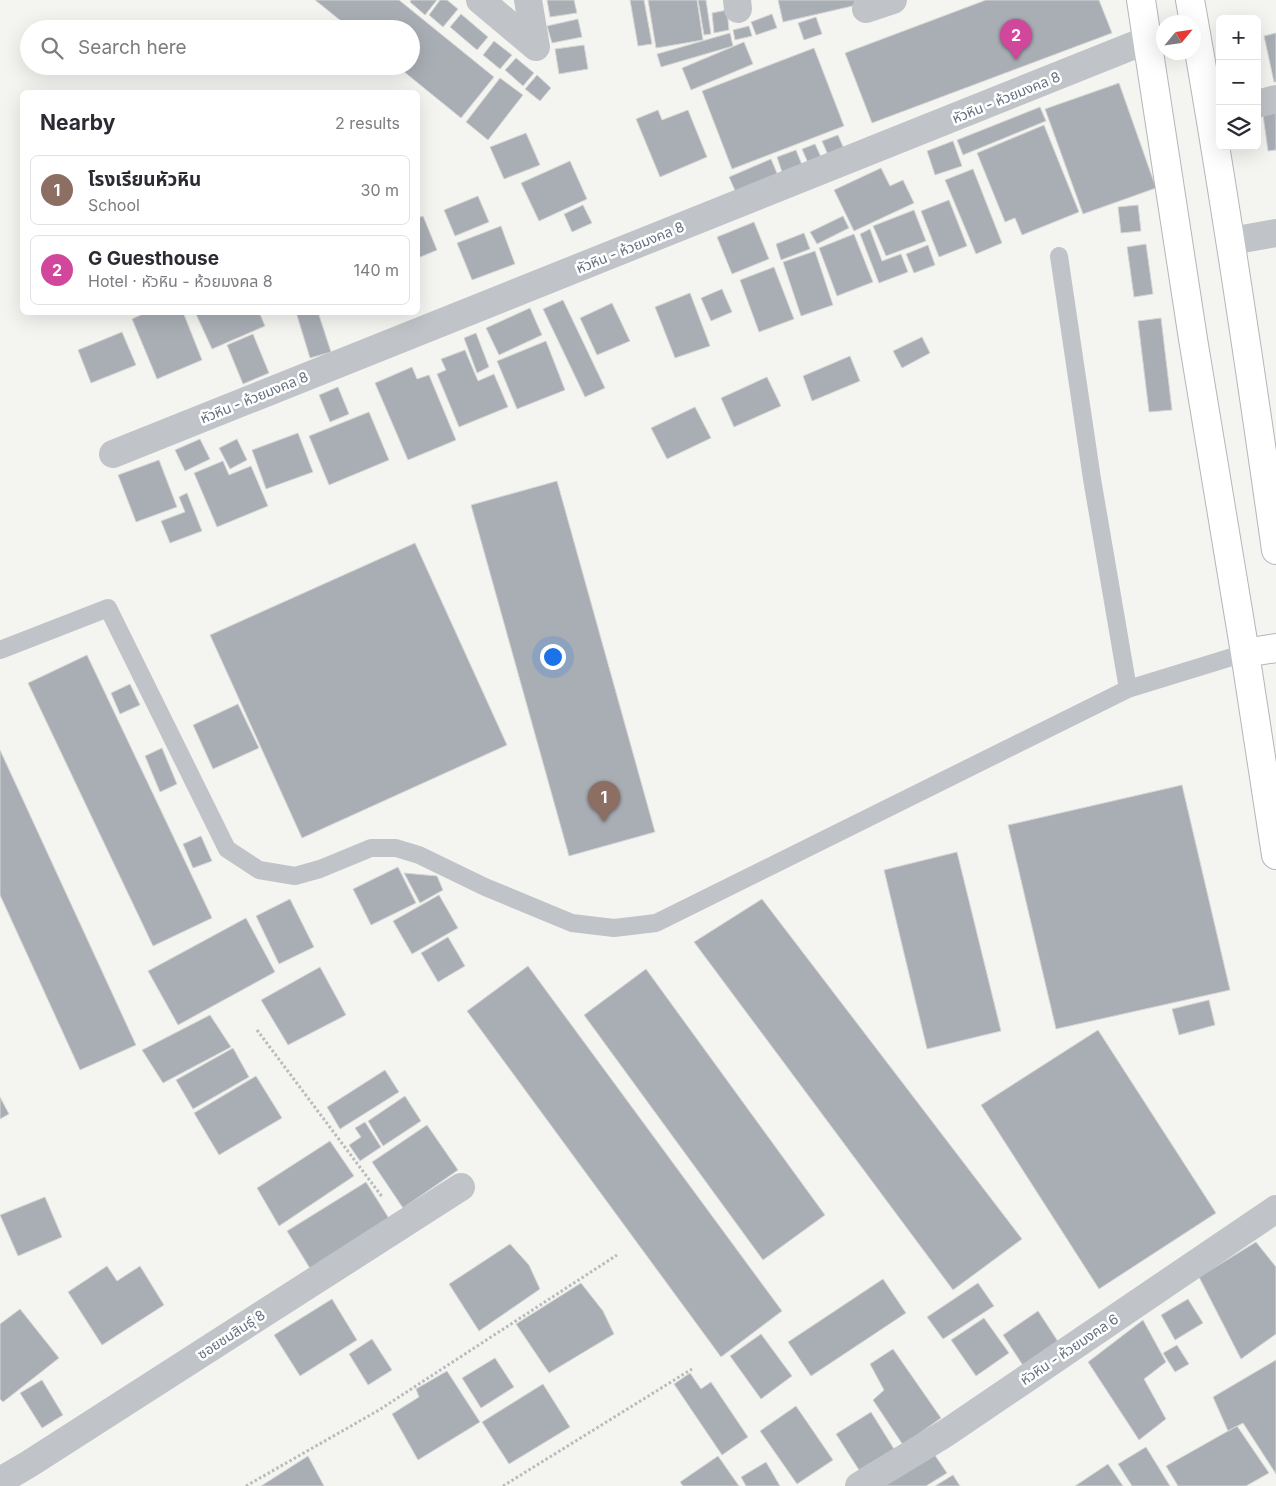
<!DOCTYPE html>
<meta charset="utf-8">
<style>
:root{--surface:#fff;--page:#f2f2f3;--text:#2b2b33;--muted:#7c7c81;--line:#e1e1e2;--accent:#0f766e}
body{margin:0;font-family:Inter,"Noto Sans Thai",sans-serif;background:var(--page);color:var(--text)}
.controls{position:absolute;right:15px;top:15px;display:grid;overflow:hidden;border-radius:8px;box-shadow:0 5px 20px #0002}
.controls button{width:45px;height:45px;display:grid;place-items:center;padding:0;border:0;border-bottom:1px solid var(--line);background:var(--surface);color:var(--text);font:25px sans-serif}
.compass{position:absolute;left:1156px;top:15px;width:45px;height:45px;border-radius:50%;background:var(--surface);box-shadow:0 5px 20px #0002;rotate:61deg}
.you{position:absolute;left:552px;top:656px;width:18px;height:18px;margin:-12px;border:4px solid #fff;border-radius:50%;background:#1a73e8;box-shadow:0 0 0 8px #1a73e833}
.badge{display:grid;place-items:center;width:32px;height:32px;border-radius:50%;background:var(--accent);color:#fff;font-size:16px;font-weight:700}
.pin{position:absolute;translate:-50% -41px;filter:drop-shadow(0 1px 2px #0008)}
.pin::after{content:'';position:absolute;top:26px;width:18px;height:15px;background:inherit;clip-path:polygon(0 0,100% 0,50% 100%)}
.list{margin:0;padding:0;list-style:none}
h2{display:flex;justify-content:space-between;align-items:center;height:65px;margin:0;padding:0 20px;font-size:21px}
h2 small{font-size:16px;font-weight:400;color:var(--muted)}
.list li{display:grid;grid-template-columns:32px 1fr auto;gap:15px;align-items:center;box-sizing:border-box;height:70px;margin:0 10px 10px;padding:0 10px;border:1px solid var(--line);border-radius:8px}
.list b{display:block;font-size:19px;white-space:nowrap}
.list p{margin:0;font-size:16px;white-space:nowrap;color:var(--muted)}
.list em{font-size:16px;font-style:normal;color:var(--muted)}
.icon{flex:none;width:28px;height:28px;fill:none;stroke:currentColor;stroke-width:2;stroke-linecap:round;stroke-linejoin:round}
.map{position:relative;flex:none;width:1276px;height:1486px;overflow:hidden}
.search{position:absolute;background:var(--surface);box-shadow:0 5px 20px #0002;left:20px;top:20px;width:400px;height:55px;display:flex;align-items:center;gap:12px;box-sizing:border-box;padding:0 18px;border-radius:28px;color:var(--muted);font-size:19px}
.panel{position:absolute;background:var(--surface);box-shadow:0 5px 20px #0002;left:20px;top:90px;width:400px;height:225px;border-radius:8px}
.map>svg:first-child{display:block}
.building{fill:#a9aeb5;stroke:#d6d6d4}
.lines{fill:none;stroke-linecap:round;stroke-linejoin:round}
.secondary-casing{stroke:#b3b6bb;stroke-width:30}
.path{stroke:#b8babd;stroke-width:3;stroke-dasharray:2.5 2.5;stroke-linecap:butt}
.service{stroke:#c0c3c7;stroke-width:18}
.minor{stroke:#c0c3c7;stroke-width:28}
.secondary{stroke:#fff;stroke-width:28}
.labels{text-anchor:middle;dominant-baseline:central;stroke-width:5;stroke-linejoin:round;paint-order:stroke}
.street-label{font-size:14px;fill:#657081;stroke:#fff}
</style>
<div class="map">
<svg width="1276" height="1486" viewBox="0 0 1276 1486">
<rect width="100%" height="100%" fill="#f4f5f1"/>
<path class="building" d="M315,0H399L494,77L461,118L397,66H411V29H351Z
M411,0H437L425,15L410,2Z
M440,0H447L458,9L443,27L429,15Z
M547,0H574L577,13L550,17Z
M630,0H644L652,44L638,46Z
M648,0H697L703,40L656,48Z
M698,0H706L711,34L704,35Z
M778,0H856L857,5L783,22Z
M986,0H1099L1112,33L872,123L845,53Z
M727,10L729,30L714,33L712,13Z
M461,14L488,37L477,50L450,27Z
M772,14L777,28L756,35L751,22Z
M816,17L822,34L804,40L798,23Z
M578,19L582,37L552,43L547,26Z
M749,26L752,36L735,40L733,30Z
M730,33L733,46L661,67L657,54Z
M1276,33V82H1274L1264,36Z
M494,41L512,55L500,69L483,55Z
M744,42L753,64L691,90L682,68Z
M584,45L588,69L559,74L555,49Z
M814,48L844,126L732,169L702,91Z
M516,58L534,73L523,86L505,70Z
M537,75L551,88L540,101L525,89Z
M500,78L523,95L488,140L466,122Z
M1119,83L1156,188L1083,214L1045,109Z
M1040,107L1046,121L963,155L957,140Z
M658,110L662,120L688,110L707,157L660,177L636,119Z
M1276,113V150L1268,151L1263,115Z
M1044,125L1079,212L1022,235L1015,218L1005,222L977,153Z
M526,133L540,165L504,179L490,147Z
M838,135L844,149L828,155L822,141Z
M953,141L962,166L935,175L927,151Z
M815,144L821,157L808,163L802,149Z
M796,150L804,170L784,178L777,157Z
M771,159L779,178L737,195L729,177Z
M570,161L587,199L539,221L521,183Z
M881,168L890,186L903,180L914,203L854,231L834,190Z
M973,169L1002,243L976,254L945,180Z
M478,196L489,222L455,236L444,210Z
M949,200L967,246L939,257L921,211Z
M583,205L592,223L572,232L564,214Z
M1138,205L1141,231L1121,233L1118,207Z
M914,210L926,241L886,256L873,226Z
M423,216L437,250L418,258V218Z
M843,216L849,228L817,244L810,232Z
M754,222L769,259L732,274L717,237Z
M501,226L515,264L472,280L457,243Z
M870,229L882,261L901,254L908,272L879,283L860,234Z
M804,233L810,249L781,260L776,244Z
M854,234L873,282L837,296L819,248Z
M1146,244L1153,294L1134,297L1127,247Z
M928,245L935,265L914,273L906,254Z
M815,251L833,305L801,316L783,262Z
M774,267L794,319L759,332L740,280Z
M722,289L732,312L711,321L701,298Z
M690,293L710,346L675,358L655,307Z
M563,300L605,388L585,397L543,309Z
M612,303L630,341L597,355L580,318Z
M530,308L542,335L499,355L486,328Z
M147,312H183L202,360L157,379L132,319Z
M195,312H259L265,326L212,349Z
M296,312H318L331,352L310,358Z
M1161,318L1172,410L1149,412L1138,321Z
M122,332L136,365L91,383L78,350Z
M476,333L489,367L477,373L464,338Z
M253,334L269,373L243,384L227,345Z
M922,337L930,353L902,368L893,351Z
M546,341L565,390L517,409L497,361Z
M465,350L478,381L494,374L508,407L459,427L437,374L446,370L441,359Z
M850,356L860,381L812,401L803,376Z
M412,367L417,379L429,375L456,440L408,460L375,383Z
M767,377L781,406L734,427L721,398Z
M338,387L349,414L330,422L319,395Z
M695,407L711,438L667,459L651,428Z
M369,412L389,460L329,485L309,436Z
M298,433L313,472L266,489L252,450Z
M200,439L210,459L185,471L175,450Z
M237,439L247,460L230,469L219,448Z
M159,460L177,507L136,522L118,475Z
M223,461L229,475L251,466L268,506L217,527L194,473Z
M557,481L655,832L569,856L471,505Z
M187,493L202,531L170,543L161,521L185,512L179,497Z
M415,543L507,745L302,838L210,635Z
M87,655L212,918L153,946L28,683Z
M130,684L140,705L120,714L111,693Z
M238,704L259,748L213,769L193,725Z
M162,748L177,784L160,792L145,756Z
M0,750L136,1045L80,1070L0,895Z
M1182,785L1230,990L1056,1029L1008,825Z
M201,836L212,861L193,868L183,844Z
M957,852L1001,1031L927,1049L884,870Z
M398,867L416,903L371,925L353,889Z
M404,873L437,876L443,890L420,903Z
M439,895L458,928L412,954L393,921Z
M290,899L314,947L279,964L256,916Z
M762,899L1022,1239L953,1290L694,942Z
M246,918L275,972L178,1025L148,971Z
M448,937L465,966L438,982L421,953Z
M528,966L782,1311L721,1357L467,1011Z
M320,967L346,1015L288,1045L261,1000Z
M646,969L825,1215L763,1260L584,1015Z
M1209,1000L1215,1025L1179,1035L1172,1009Z
M210,1015L231,1047L163,1083L142,1050Z
M1098,1030L1216,1213L1099,1289L981,1105Z
M233,1048L249,1077L193,1109L176,1080Z
M385,1070L399,1092L340,1129L327,1107Z
M256,1076L282,1118L219,1155L194,1113Z
M405,1096L421,1121L383,1146L368,1121Z
M0,1097L9,1114L0,1119Z
M365,1122L381,1147L360,1161L349,1145L361,1137L355,1128Z
M427,1125L458,1170L403,1208L372,1162Z
M330,1141L354,1176L279,1226L257,1188Z
M366,1182L390,1220L311,1270L287,1231Z
M45,1197L62,1237L18,1256L0,1215Z
M1256,1242L1276,1267V1334L1241,1359L1199,1277Z
M510,1244L529,1265L540,1289L479,1331L449,1284Z
M107,1266L117,1281L140,1266L164,1305L102,1345L68,1292Z
M883,1279L906,1313L811,1376L788,1342Z
M581,1283L603,1311L614,1334L549,1373L516,1324Z
M978,1283L994,1306L943,1339L927,1317Z
M332,1299L357,1340L300,1376L274,1335Z
M1188,1299L1203,1323L1175,1340L1161,1315Z
M20,1309L59,1358L3,1402L0,1399V1324Z
M1038,1311L1059,1343L1024,1367L1003,1335Z
M984,1318L1009,1353L976,1376L951,1340Z
M1143,1320L1166,1362L1144,1379L1166,1419L1139,1440L1088,1362Z
M761,1334L792,1376L761,1399L730,1356Z
M372,1339L392,1370L368,1385L349,1354Z
M1177,1345L1189,1364L1175,1372L1163,1353Z
M893,1349L941,1418L903,1445L873,1400L884,1390L870,1364Z
M495,1358L514,1387L481,1408L462,1378Z
M1276,1360V1474L1243,1423L1228,1431L1213,1397Z
M447,1371L480,1422L418,1460L392,1414L419,1397L416,1389Z
M690,1373L701,1389L711,1382L748,1437L722,1455L674,1384Z
M42,1380L63,1415L42,1428L20,1393Z
M543,1384L570,1427L509,1464L482,1422Z
M796,1406L833,1460L797,1484L760,1431Z
M871,1412L894,1449L859,1470L836,1434Z
M1237,1426L1269,1473L1246,1486H1178L1166,1466Z
M1146,1447L1170,1486H1132L1118,1464Z
M932,1451L947,1473L926,1486H876Z
M308,1456L324,1486H261Z
M718,1456L739,1486H683L680,1482Z
M766,1462L780,1486H746L741,1477Z
M1108,1464L1123,1486H1075Z
M953,1475L960,1486H935Z"/>
<g class="lines">
<defs>
<path id="secondary" d="M1141,0L1193,339L1245,653L1276,855
M1190,0C1223,182 1250,366 1276,550
M1245,653L1276,648"/>
</defs>
<use href="#secondary" class="secondary-casing"/>
<path class="path" d="M257,1030L383,1198
M246,1486L379,1410L617,1255
M503,1486L692,1369"/>
<path class="service" d="M1059,256L1092,479L1128,689
M0,650L108,608L227,849L259,870L295,876L320,869L371,848H396L419,855L485,887L572,923L614,928L656,923L1128,689L1245,653"/>
<path class="minor" d="M480,0L536,47L528,0
M737,0L738,9
M866,9L893,0
M1257,104L1276,99
M1231,241L1276,233
M113,454L1147,40
M0,1481L29,1464L461,1187
M859,1486L946,1433L1276,1209"/>
<use href="#secondary" class="secondary"/>
</g>
<g class="labels">
<g class="street-label">
<text transform="translate(1006 97) rotate(-22)">หัวหิน - ห้วยมงคล 8</text>
<text transform="translate(630 247) rotate(-22)">หัวหิน - ห้วยมงคล 8</text>
<text transform="translate(254 397) rotate(-22)">หัวหิน - ห้วยมงคล 8</text>
<text transform="translate(231 1334) rotate(-33)">ซอยชมสินธุ์ 8</text>
<text transform="translate(1069 1349) rotate(-34)">หัวหิน - ห้วยมงคล 6</text>
</g>
</g>
</svg>
<div class="controls">
<button>+</button>
<button>−</button>
<button><svg class="icon" aria-label="layers" viewBox="0 0 24 24"><path d="M12 4l9 5-9 5-9-5zM3 14l9 5 9-5"/></svg></button>
</div>
<svg class="compass" viewBox="-18 -18 36 36"><path d="M0-13l5 13h-10z" fill="#e53935"/><path d="M0 13l5-13h-10z" fill="#7c7c81"/></svg>
<div class="you"></div>
<div class="pin badge" style="left:604px;top:822px;background:#8d6e63">1</div>
<div class="pin badge" style="left:1016px;top:60px;background:#d1479c">2</div>
<div class="search"><svg class="icon" aria-label="search" viewBox="0 0 24 24"><circle cx="10" cy="10" r="6"/><path d="M15 15l6 6"/></svg>Search here</div>
<section class="panel">
<h2>Nearby<small>2 results</small></h2>
<ul class="list">
<li><span class="badge" style="background:#8d6e63">1</span><div><b>โรงเรียนหัวหิน</b><p>School</p></div><em>30 m</em></li>
<li><span class="badge" style="background:#d1479c">2</span><div><b>G Guesthouse</b><p>Hotel · หัวหิน - ห้วยมงคล 8</p></div><em>140 m</em></li>
</ul>
</section>
</div>
